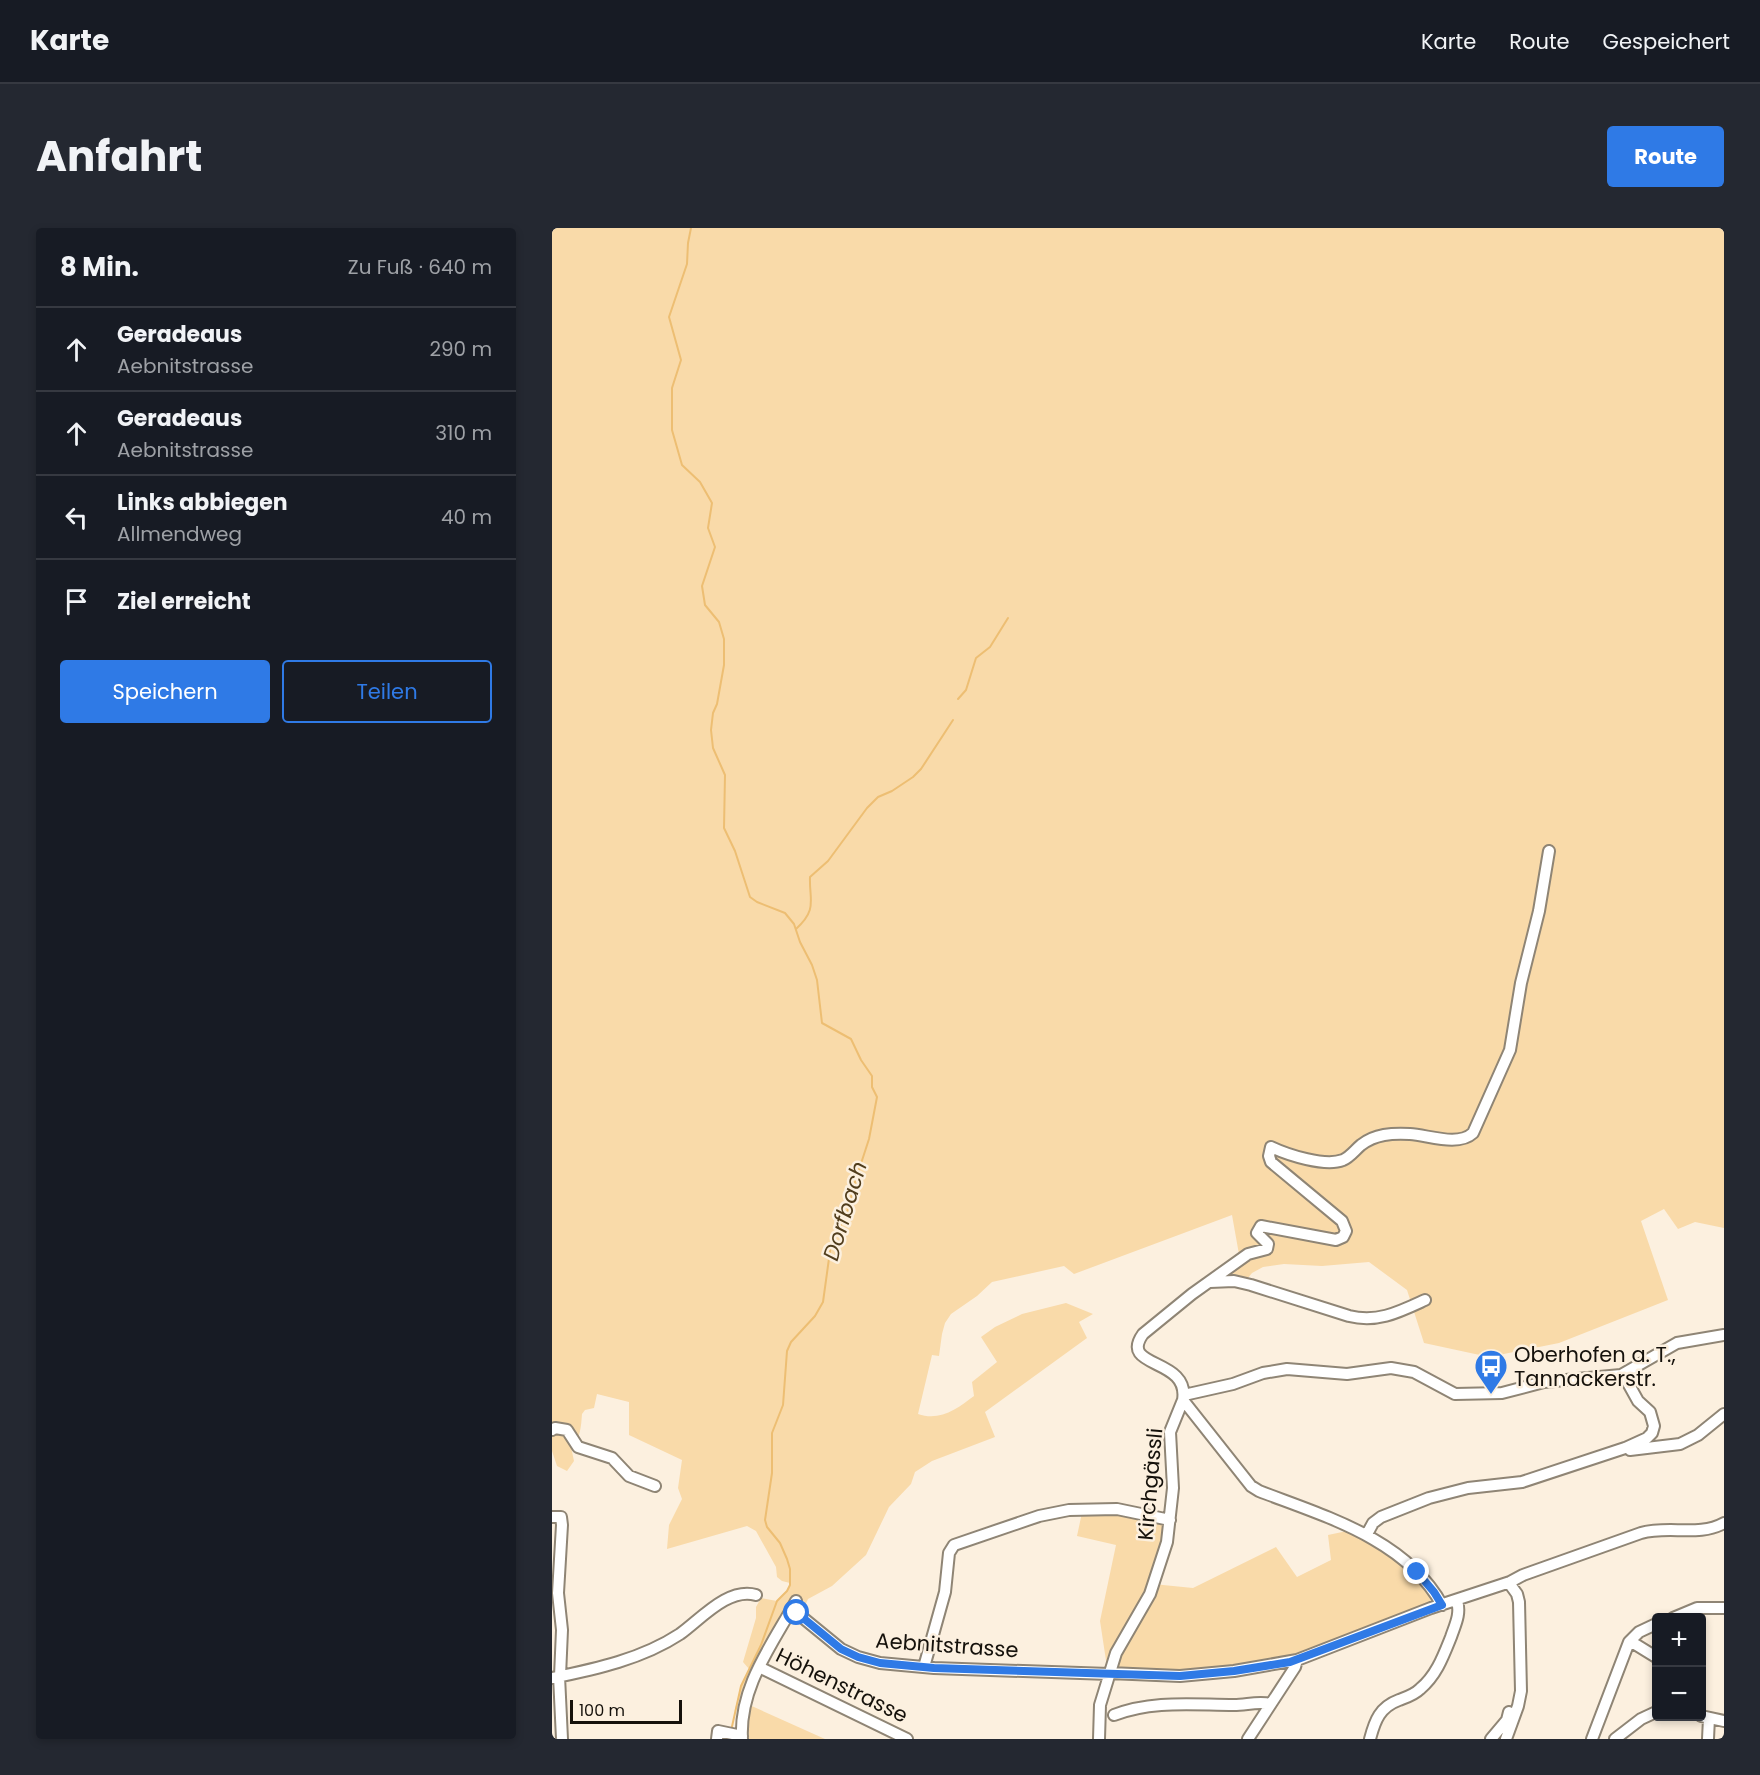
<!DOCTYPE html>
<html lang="de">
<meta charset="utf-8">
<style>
:root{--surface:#171b24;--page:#242831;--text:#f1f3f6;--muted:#9ea1a6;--line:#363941;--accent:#2f7ae6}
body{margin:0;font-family:Poppins,sans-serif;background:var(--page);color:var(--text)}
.controls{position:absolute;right:18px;bottom:18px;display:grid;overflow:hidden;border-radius:6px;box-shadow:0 3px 9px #0003}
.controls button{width:54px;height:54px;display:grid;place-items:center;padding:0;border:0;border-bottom:2px solid var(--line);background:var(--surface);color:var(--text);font:30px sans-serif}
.scale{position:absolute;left:18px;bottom:15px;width:112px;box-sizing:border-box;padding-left:6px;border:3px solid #15110b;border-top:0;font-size:16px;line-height:21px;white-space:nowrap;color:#15110b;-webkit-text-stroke:4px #fcf0df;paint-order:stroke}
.stop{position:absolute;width:18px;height:18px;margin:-14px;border:4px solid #2f7ae6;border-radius:50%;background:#fff}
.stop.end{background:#2f7ae6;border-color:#fff;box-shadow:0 2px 6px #0008}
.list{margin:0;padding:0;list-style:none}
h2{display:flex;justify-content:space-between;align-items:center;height:78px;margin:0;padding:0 24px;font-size:26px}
h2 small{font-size:20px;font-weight:400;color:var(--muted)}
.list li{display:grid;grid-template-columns:39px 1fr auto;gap:18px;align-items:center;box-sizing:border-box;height:84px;padding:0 24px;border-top:2px solid var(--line)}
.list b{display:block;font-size:22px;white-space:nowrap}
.list p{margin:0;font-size:20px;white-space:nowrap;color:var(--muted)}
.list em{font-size:20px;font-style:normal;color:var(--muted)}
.actions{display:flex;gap:12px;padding:18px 24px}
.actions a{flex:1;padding:14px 0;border:2px solid var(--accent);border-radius:6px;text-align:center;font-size:21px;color:var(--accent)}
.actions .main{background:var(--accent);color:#fff}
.icon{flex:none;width:33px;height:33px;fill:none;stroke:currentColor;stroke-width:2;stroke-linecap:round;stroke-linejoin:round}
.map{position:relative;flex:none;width:1172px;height:1511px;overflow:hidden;border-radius:6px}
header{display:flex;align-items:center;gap:36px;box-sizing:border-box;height:84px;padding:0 30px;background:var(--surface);border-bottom:2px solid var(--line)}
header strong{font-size:28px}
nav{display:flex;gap:33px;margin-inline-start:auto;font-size:21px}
.intro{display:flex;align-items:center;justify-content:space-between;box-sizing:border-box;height:144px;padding:0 36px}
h1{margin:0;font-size:42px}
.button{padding:15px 27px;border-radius:6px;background:var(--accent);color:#fff;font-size:21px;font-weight:700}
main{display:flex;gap:36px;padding:0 36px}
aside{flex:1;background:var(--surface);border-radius:6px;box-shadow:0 3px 9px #0003}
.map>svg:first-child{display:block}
.green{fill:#f9daa9}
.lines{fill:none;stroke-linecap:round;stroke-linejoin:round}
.stream{stroke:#edbe73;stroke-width:2}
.minor-casing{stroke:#8f8575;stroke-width:14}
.minor{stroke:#fff;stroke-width:10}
.route{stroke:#2f7ae6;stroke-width:8}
.labels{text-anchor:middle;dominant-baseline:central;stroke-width:5;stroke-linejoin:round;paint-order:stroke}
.poi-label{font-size:21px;fill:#15110b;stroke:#fcf0df;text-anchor:start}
.street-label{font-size:21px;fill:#15110b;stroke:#fcf0df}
.water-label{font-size:22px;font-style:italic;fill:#513d1c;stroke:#fcf0df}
</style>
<header>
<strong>Karte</strong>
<nav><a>Karte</a><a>Route</a><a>Gespeichert</a></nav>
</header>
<div class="intro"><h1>Anfahrt</h1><a class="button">Route</a></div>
<main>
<aside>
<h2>8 Min.<small>Zu Fuß · 640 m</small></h2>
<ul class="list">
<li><svg class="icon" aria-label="ahead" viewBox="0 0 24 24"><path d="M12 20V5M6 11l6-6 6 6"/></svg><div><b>Geradeaus</b><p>Aebnitstrasse</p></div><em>290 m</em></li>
<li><svg class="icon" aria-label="ahead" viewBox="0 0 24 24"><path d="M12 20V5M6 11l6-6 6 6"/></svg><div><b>Geradeaus</b><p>Aebnitstrasse</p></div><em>310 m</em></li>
<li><svg class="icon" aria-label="left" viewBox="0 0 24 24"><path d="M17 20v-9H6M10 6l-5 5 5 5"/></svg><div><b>Links abbiegen</b><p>Allmendweg</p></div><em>40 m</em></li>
<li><svg class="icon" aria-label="arrive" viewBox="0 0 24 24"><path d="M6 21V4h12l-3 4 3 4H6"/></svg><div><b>Ziel erreicht</b></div></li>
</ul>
<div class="actions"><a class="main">Speichern</a><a>Teilen</a></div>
</aside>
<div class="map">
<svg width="1172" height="1511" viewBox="0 0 1172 1511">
<rect width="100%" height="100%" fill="#fcf0df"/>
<path class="green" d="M0,0H1172V1000L1143,994L1126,1001L1112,981L1089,993L1116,1072L1007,1115L937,1129L872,1115L855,1062L817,1034L770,1038L732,1036L711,1039L700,1045L692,1055L669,1053L688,1032L680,987L522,1046L512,1038L440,1054L425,1068L399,1086L393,1095L390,1106L387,1128L380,1127L366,1186C388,1194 406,1180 422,1168L420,1154L445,1134L429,1109L443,1099L470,1086L514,1075L541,1086L527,1094L535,1110L433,1184L443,1209L380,1233L363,1244L359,1256L337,1279L314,1327L280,1358L256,1371L252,1380L232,1395L192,1458L182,1485L189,1458L197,1441L191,1434L204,1390V1379L209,1370L225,1373C229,1366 237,1364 238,1355L230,1353L225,1349L224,1339L204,1303L195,1298L115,1321L117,1297L130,1271L126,1260L130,1232L77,1207V1174L45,1166L42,1180L33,1182L30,1186C29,1198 29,1210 19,1219L22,1233L15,1243L5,1238L0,1223Z
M531,1280L618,1292L601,1356L641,1360L724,1319L745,1349L779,1332L776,1307L795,1303L812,1310L854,1340L883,1372L751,1426L661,1445L555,1439L548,1393L564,1317L525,1308Z
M193,1475L273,1511H190Z"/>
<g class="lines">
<path class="stream" d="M139,0L136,15L135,36L117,89L129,132L120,160V202L130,237L148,254L160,275L156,300L163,319L150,358L153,377L167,394L172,411V437L165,476L161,485L159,502L161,520L173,547L172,600L183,623L198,669L205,674L233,685L242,696L248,714L260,737L265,752L270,795L299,811L309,832L320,848V859L325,869L317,911L303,954L295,985L279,1016L271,1074L263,1088L239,1114L235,1123L231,1177L220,1205V1245L213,1292L215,1299L228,1315L235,1331L238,1341V1357L235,1363L225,1373L209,1417L189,1458L179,1503
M406,471L414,462L424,430L438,419L456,390
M244,701C266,681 257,672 258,649L276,633L315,580L326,569L340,563L361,549L369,541L401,492"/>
<defs>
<path id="minor" d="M658,1054L682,1053L699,1057L797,1088C826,1095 847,1084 873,1072
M632,1167L681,1156L711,1145L735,1141L795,1146L839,1140L862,1144L903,1166L950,1165L992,1154L1069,1147L1125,1115L1172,1107
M0,1202L3,1200L15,1202L26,1219L60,1230L77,1248L103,1258
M1078,1222L1128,1216L1146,1207L1172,1186
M0,1289H9L10,1297L6,1365L10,1402L8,1448
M815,1306L821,1295L829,1289L877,1270L916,1260L970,1254L1073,1220L1095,1210L1100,1205L1102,1198L1098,1184L1086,1173L1071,1146
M890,1377C854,1311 772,1288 707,1263L699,1258L631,1172C638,1129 566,1141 591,1106L640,1066L696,1026L715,1021L716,1016L705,1005L709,998L784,1012L791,1009L794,1003L790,993L719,934L717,928L719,919C736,927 773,939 791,932C798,929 803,922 809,917C823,906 840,905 858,906C876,907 906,919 921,905L958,822L969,755L987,683L997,623
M245,1385L289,1421L306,1429L328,1435L382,1440L557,1446
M1121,1390L1145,1380H1172
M1078,1413L1104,1429
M207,1439L355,1511
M372,1439L393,1364L397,1325L402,1317L487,1288L517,1282L565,1281L618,1292
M557,1445L628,1448L682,1443L745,1432
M7,1448L10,1511
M0,1450C44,1441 90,1431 128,1406C149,1391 176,1359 204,1367
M562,1487C601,1472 641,1477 682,1477C694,1477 707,1473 718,1476
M1149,1488L1172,1493
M165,1511L166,1503L190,1508
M190,1511C187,1459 220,1417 244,1373
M547,1511L548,1477L564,1425L598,1366L615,1314L621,1260L618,1204L631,1172
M696,1511L743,1439L745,1432L879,1380L958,1354L971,1347L1089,1305C1116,1297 1147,1309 1172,1295
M818,1511C823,1492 828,1479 847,1472C855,1469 862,1467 868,1461C884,1448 891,1429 899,1409C903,1397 909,1386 905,1373
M939,1511L955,1492L957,1484
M954,1511L966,1478L969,1463L967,1374L965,1366L957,1355
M1040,1511L1077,1414L1087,1404L1104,1396
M1063,1511L1089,1491L1104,1484
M1156,1511L1157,1490"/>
</defs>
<use href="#minor" class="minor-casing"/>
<use href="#minor" class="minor"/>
</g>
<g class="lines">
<path class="route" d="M245,1385L289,1421L306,1429L328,1435L382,1440L628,1448L682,1443L738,1434L890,1377L882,1364L865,1344"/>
</g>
<defs>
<symbol id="bus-pin" viewBox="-11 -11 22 30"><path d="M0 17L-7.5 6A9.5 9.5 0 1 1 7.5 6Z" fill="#2f7ae6" stroke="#fcf0df"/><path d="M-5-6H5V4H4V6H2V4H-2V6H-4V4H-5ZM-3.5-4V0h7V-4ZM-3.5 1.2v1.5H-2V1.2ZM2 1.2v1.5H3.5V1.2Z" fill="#fff"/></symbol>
</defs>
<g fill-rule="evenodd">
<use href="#bus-pin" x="920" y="1119" width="38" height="52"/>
</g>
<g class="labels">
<g class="poi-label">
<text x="962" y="1126">Oberhofen a. T.,<tspan x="962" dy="24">Tannackerstr.</tspan></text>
</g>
<g class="street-label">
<text transform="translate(598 1256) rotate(-85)">Kirchgässli</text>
<text transform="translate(395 1417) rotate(4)">Aebnitstrasse</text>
<text transform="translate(290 1457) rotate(26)">Höhenstrasse</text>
</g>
<g class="water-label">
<text transform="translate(293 983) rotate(-73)">Dorfbach</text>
</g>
</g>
</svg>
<div class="controls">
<button>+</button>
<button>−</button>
</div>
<div class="scale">100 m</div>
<div class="stop" style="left:245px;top:1385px"></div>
<div class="stop end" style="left:865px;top:1344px"></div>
</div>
</main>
